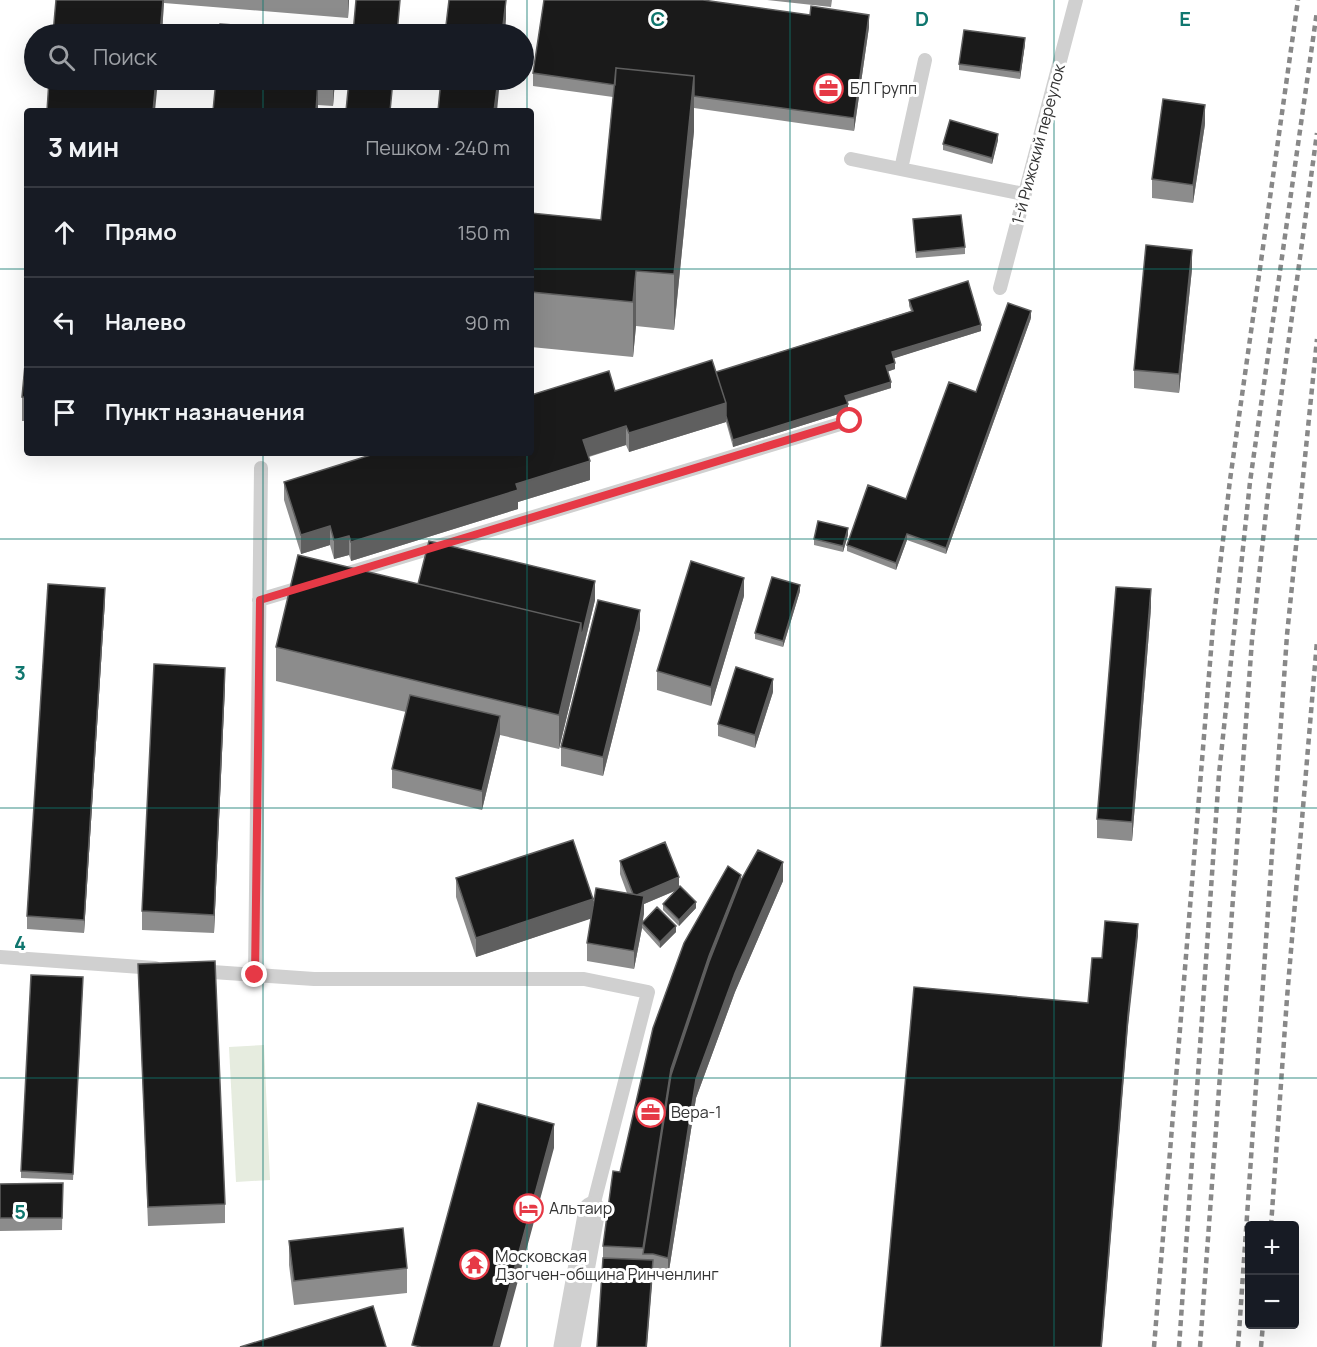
<!DOCTYPE html>
<html lang="ru">
<meta charset="utf-8">
<style>
:root{--surface:#171b24;--page:#20242c;--text:#f1f3f6;--muted:#9ea1a6;--line:#363941}
body{margin:0;font-family:Manrope,sans-serif;background:var(--page);color:var(--text)}
.controls{position:absolute;right:18px;bottom:18px;display:grid;overflow:hidden;border-radius:6px;box-shadow:0 6px 24px #0002}
.controls button{width:54px;height:54px;display:grid;place-items:center;padding:0;border:0;border-bottom:2px solid var(--line);background:var(--surface);color:var(--text);font:30px sans-serif}
.stop{position:absolute;width:18px;height:18px;margin:-14px;border:4px solid #e63946;border-radius:50%;background:#fff}
.stop.end{background:#e63946;border-color:#fff;box-shadow:0 2px 6px #0008}
.list{margin:0;padding:0;list-style:none}
h2{display:flex;justify-content:space-between;align-items:center;height:78px;margin:0;padding:0 24px;font-size:26px}
h2 small{font-size:20px;font-weight:400;color:var(--muted)}
.list li{display:grid;grid-template-columns:39px 1fr auto;gap:18px;align-items:center;box-sizing:border-box;height:90px;padding:0 24px;border-top:2px solid var(--line)}
.list b{display:block;font-size:22px;white-space:nowrap}
.list em{font-size:20px;font-style:normal;color:var(--muted)}
.icon{flex:none;width:33px;height:33px;fill:none;stroke:currentColor;stroke-width:2;stroke-linecap:round;stroke-linejoin:round}
.map{position:relative;flex:none;width:1317px;height:1347px;overflow:hidden}
.search{position:absolute;background:var(--surface);box-shadow:0 6px 24px #0002;left:24px;top:24px;width:510px;height:66px;display:flex;align-items:center;gap:15px;box-sizing:border-box;padding:0 21px;border-radius:33px;color:var(--muted);font-size:22px}
.panel{position:absolute;background:var(--surface);box-shadow:0 6px 24px #0002;left:24px;top:108px;width:510px;height:348px;border-radius:6px}
.map>svg:first-child{display:block}
.green{fill:#e6ecdf}
.lines{fill:none;stroke-linecap:round;stroke-linejoin:round}
.service{stroke:#d0d0d0;stroke-width:14}
.minor{stroke:#d0d0d0;stroke-width:27}
.rail{stroke:#888;stroke-width:4.5;stroke-dasharray:6 4.5;stroke-linecap:butt}
.wall{fill:#8c8c8c}
.shaded-wall{fill:#5f5f5f}
.building{fill:#1a1a1a;stroke:#5f5f5f;stroke-width:1.5}
.route{stroke:#e63946;stroke-width:8}
.grid{fill:none;stroke:#0f766e;stroke-width:1.5;stroke-opacity:0.55}
.labels{text-anchor:middle;dominant-baseline:central;stroke-width:6;stroke-linejoin:round;paint-order:stroke}
.poi-label{font-size:16px;fill:#333;stroke:#fff;text-anchor:start}
.street-label{font-size:16px;fill:#333;stroke:#fff}
.grid-label{font-size:20px;text-anchor:middle;font-weight:bold;fill:#0f766e;stroke:#fff;stroke-width:6;stroke-linejoin:round;paint-order:stroke}
</style>
<div class="map">
<svg width="1317" height="1347" viewBox="0 0 1317 1347">
<rect width="100%" height="100%" fill="#fff"/>
<path class="green" d="M264,1045L270,1180L236,1182L229,1047Z"/>
<g class="lines">
<path class="service" d="M851,159L1024,194
M901,169L925,60
M1000,288L1076,0
M342,575L850,421
M259,600L306,586
M0,957L155,968
M198,971L314,979H584L648,992L592,1210
M255,975L261,468"/>
<path class="minor" d="M567,1347L592,1210"/>
<path class="rail" d="M1271,1226L1287,998L1317,641
M1154,1347L1213,626L1230,480L1298,0
M1179,1347L1219,774L1250,482L1317,11
M1200,1347L1252,640L1269,485L1317,133
M1238,1347L1287,635L1317,339
M1261,1347L1263,1324"/>
</g>
<path class="wall" d="M56,0H349L348,18L164,3L162,34H53Z
M767,0H832L831,7Z
M869,27L854,131L694,108V131L674,330L636,326L633,357L531,347V213L601,220L613,97L533,86V73Z
M1025,44L1020,79L959,70V64Z
M216,80H335L333,106L318,105Z
M1205,124L1193,203L1152,198V179Z
M998,140L992,164L943,150V144Z
M913,219L965,247V254L916,258Z
M1192,269L1179,393L1134,388V370Z
M909,300L981,331L894,358L895,369L887,372L891,388L847,402L848,411L733,447L726,422L629,452L626,445L589,457L590,480L518,502V509L351,561L349,555L334,559L330,545L301,554L284,500V482L615,391L716,372L911,311L909,306Z
M1031,318L946,554L907,540L896,570L847,551V545L906,499L976,392Z
M27,343V421H22V397Z
M848,535L843,552L814,545V539Z
M418,584L595,600L559,749L500,735L482,810L392,788V769L406,712L276,681V647Z
M800,591L783,647L755,639V633Z
M744,596L711,706L657,690V671Z
M105,600L84,933L27,929V916Z
M1151,608L1132,841L1097,838V819Z
M640,629L603,776L561,766V747Z
M225,686L214,933L142,930V911Z
M773,692L755,748L718,736V724Z
M620,861L679,887L696,908L679,926L663,910V904L675,891L644,904L643,922L676,932L660,948L642,928L634,969L587,961V943L591,918L476,957L456,897V878L593,907L627,893L620,874Z
M741,880L783,881L735,992L696,1098L668,1277L603,1258V1246L620,1172Z
M138,964L225,1204V1223L148,1226Z
M83,983L73,1180L21,1178V1171Z
M63,1183L62,1230L0,1231V1184Z
M289,1241L407,1268V1293L294,1305L289,1265Z"/>
<path class="shaded-wall" d="M163,0H164L162,34H160Z
M348,0H349L348,18Z
M506,0V19L505,34H502Z
M869,15V27L854,131V118Z
M1025,38V44L1020,79V72Z
M694,76V131L674,330V274Z
M156,80H158L155,111H153Z
M318,80V111H316Z
M333,80H335L333,106Z
M498,80H500L497,111H494Z
M1205,105V124L1193,203V185Z
M998,134V140L992,164V158Z
M1192,250V269L1179,393V374Z
M636,271V326L633,357V302Z
M1031,311V318L946,554V548Z
M981,325V331L892,359V352Z
M895,363V369L886,372V366Z
M891,382V388L845,402V396Z
M726,403V422L629,452V433Z
M848,404V411L733,447V440Z
M626,426V445L583,458V440Z
M590,461V480L518,502V509L351,561V542L516,484Z
M330,526V545L301,554V535Z
M848,528V535L843,552V546Z
M907,534V540L896,570V563Z
M349,536V555L334,559V540Z
M744,578V596L711,706V687Z
M595,581V600L559,749V715L581,623Z
M800,585V591L783,647V641Z
M105,588V600L84,933V920Z
M1151,589V608L1132,841V822Z
M640,610V629L603,776V757Z
M225,668V686L214,933V915Z
M773,679V692L755,748V735Z
M500,716V735L482,810V791Z
M783,862V881L735,992L696,1098L668,1277V1258L696,1079L735,973Z
M741,875V899L643,1254V1248L671,1069L709,956Z
M679,877V889L644,904V914L642,924V923V928L634,969V896Z
M593,899V918L476,957V938Z
M696,902V908L679,926V920Z
M1138,924V936L1128,1027L1102,1347H1101L1128,1015Z
M676,926V932L660,948V942Z
M554,1124V1148L500,1347H493Z
M653,1260V1273L647,1347H646Z"/>
<path class="building" d="M56,0H163L160,34H53Z
M356,0H400L397,34H353Z
M449,0H506L502,34H445Z
M544,0H703L810,15L811,6L869,15L854,118L694,96V76L616,68L615,85L533,73Z
M220,24L337,32L336,34H219Z
M964,30L1025,38L1020,72L959,64Z
M616,68L694,76L674,274L636,271L633,302L531,292V213L601,220Z
M49,80H156L153,111H47Z
M216,80H333V81L318,80L316,111H213Z
M349,80H393L390,111H346Z
M441,80H498L494,111H438Z
M1163,99L1205,105L1193,185L1152,179Z
M950,120L998,134L992,158L943,144Z
M961,215L965,247L916,252L913,219Z
M1146,245L1192,250L1179,374L1134,370Z
M968,281L981,325L892,352L895,363L886,366L891,382L845,396L848,404L733,440L726,416V403L716,372L913,311L909,300Z
M1008,303L1031,311L946,548L907,534L896,563L847,545L868,485L906,499L949,382L976,392Z
M27,343V397H22Z
M712,360L726,403L629,433L626,426L583,440L590,461L516,484L518,490L351,542L349,536L334,540L330,526L301,535L284,482L377,453H531V395L609,371L615,391Z
M818,521L848,528L843,546L814,539Z
M429,541L595,581L581,639V623L418,584Z
M298,555L581,623L559,715L276,647Z
M691,561L744,578L711,687L657,671Z
M772,577L800,585L783,641L755,633Z
M48,584L105,588L84,920L27,916Z
M1116,587L1151,589L1132,822L1097,819Z
M598,600L640,610L603,757L561,747Z
M154,664L225,668L214,915L142,911Z
M736,667L773,679L755,735L718,724Z
M410,695L500,716L482,791L392,769Z
M573,840L593,899L476,938L456,878Z
M665,842L679,877L637,895L633,894L620,861Z
M758,850L783,862L735,973L696,1079L668,1258L653,1254H643L671,1075L709,962L741,880Z
M728,866L741,875L709,956L671,1069L643,1248L603,1246L613,1171L620,1172L653,1028L684,943Z
M680,886L696,902L679,920L663,904Z
M596,888L644,896L634,951L587,943Z
M657,907L676,926L660,942L642,923Z
M1105,921L1138,924L1128,1015L1101,1347H881L914,987L1088,1003L1092,958H1102Z
M215,961L225,1204L148,1207L138,964Z
M31,975L83,977L73,1174L21,1171Z
M478,1103L554,1124L493,1347H421L412,1345Z
M63,1183L62,1218H0V1184Z
M403,1228L407,1268L294,1281L289,1241Z
M603,1258L653,1260L646,1347H597Z
M373,1306L386,1347H240Z"/>
<g class="lines">
<path class="route" d="M255,975L260,600L850,421"/>
</g>
<path class="grid" d="M263,0V34M527,0V111M790,0V1347M1054,0V1347M263,80V111M0,269H27M531,269H1317M263,453V1347M527,453V1347M0,539H1317M0,808H1317M0,1078H1317"/>
<defs>
<symbol id="office-ring" viewBox="-11 -11 22 22"><circle r="9.5" fill="#fff" stroke="#e63946" stroke-width="1.5"/><path d="M-6-3h4V-5.5h4V-3h4V5H-6ZM-1-4.5V-3h2v-1.5ZM-6 0V1H6V0Z" fill="#e63946"/></symbol>
<symbol id="hotel-ring" viewBox="-11 -11 22 22"><circle r="9.5" fill="#fff" stroke="#e63946" stroke-width="1.5"/><path d="M-6-4.5h1.5V1H6V5H4.5V3h-9V5H-6ZM-4 0a1.8 1.8 0 1 1 3.6 0ZM.5 0V-2.5h3Q6-2.5 6 0Z" fill="#e63946"/></symbol>
<symbol id="temple-ring" viewBox="-11 -11 22 22"><circle r="9.5" fill="#fff" stroke="#e63946" stroke-width="1.5"/><path d="M0-6L5-2H3V0L6.5 2.5H4V6H1.5V3h-3V6H-4V2.5H-6.5L-3 0V-2H-5Z" fill="#e63946"/></symbol>
</defs>
<g fill-rule="evenodd">
<use href="#office-ring" x="812" y="72" width="33" height="33"/>
<use href="#office-ring" x="634" y="1096" width="33" height="33"/>
<use href="#hotel-ring" x="512" y="1192" width="33" height="33"/>
<use href="#temple-ring" x="458" y="1248" width="33" height="33"/>
</g>
<g class="labels">
<g class="poi-label">
<text x="850" y="88">БЛ Групп</text>
<text x="671" y="1112">Вера-1</text>
<text x="549" y="1208">Альтаир</text>
<text x="495" y="1256">Московская<tspan x="495" dy="18">Дзогчен-община Ринченлинг</tspan></text>
</g>
<g class="street-label">
<text transform="translate(1038 144) rotate(-75)">1-й Рижский переулок</text>
</g>
</g>
<g class="grid-label">
<text x="658" y="26">C</text>
<text x="922" y="26">D</text>
<text x="1185" y="26">E</text>
<text x="20" y="680">3</text>
<text x="20" y="950">4</text>
<text x="20" y="1219">5</text>
</g>
</svg>
<div class="controls">
<button>+</button>
<button>−</button>
</div>
<div class="stop" style="left:850px;top:421px"></div>
<div class="stop end" style="left:255px;top:975px"></div>
<div class="search"><svg class="icon" aria-label="search" viewBox="0 0 24 24"><circle cx="10" cy="10" r="6"/><path d="M15 15l6 6"/></svg>Поиск</div>
<section class="panel">
<h2>3 мин<small>Пешком · 240 m</small></h2>
<ul class="list">
<li><svg class="icon" aria-label="ahead" viewBox="0 0 24 24"><path d="M12 20V5M6 11l6-6 6 6"/></svg><div><b>Прямо</b></div><em>150 m</em></li>
<li><svg class="icon" aria-label="left" viewBox="0 0 24 24"><path d="M17 20v-9H6M10 6l-5 5 5 5"/></svg><div><b>Налево</b></div><em>90 m</em></li>
<li><svg class="icon" aria-label="arrive" viewBox="0 0 24 24"><path d="M6 21V4h12l-3 4 3 4H6"/></svg><div><b>Пункт назначения</b></div></li>
</ul>
</section>
</div>
